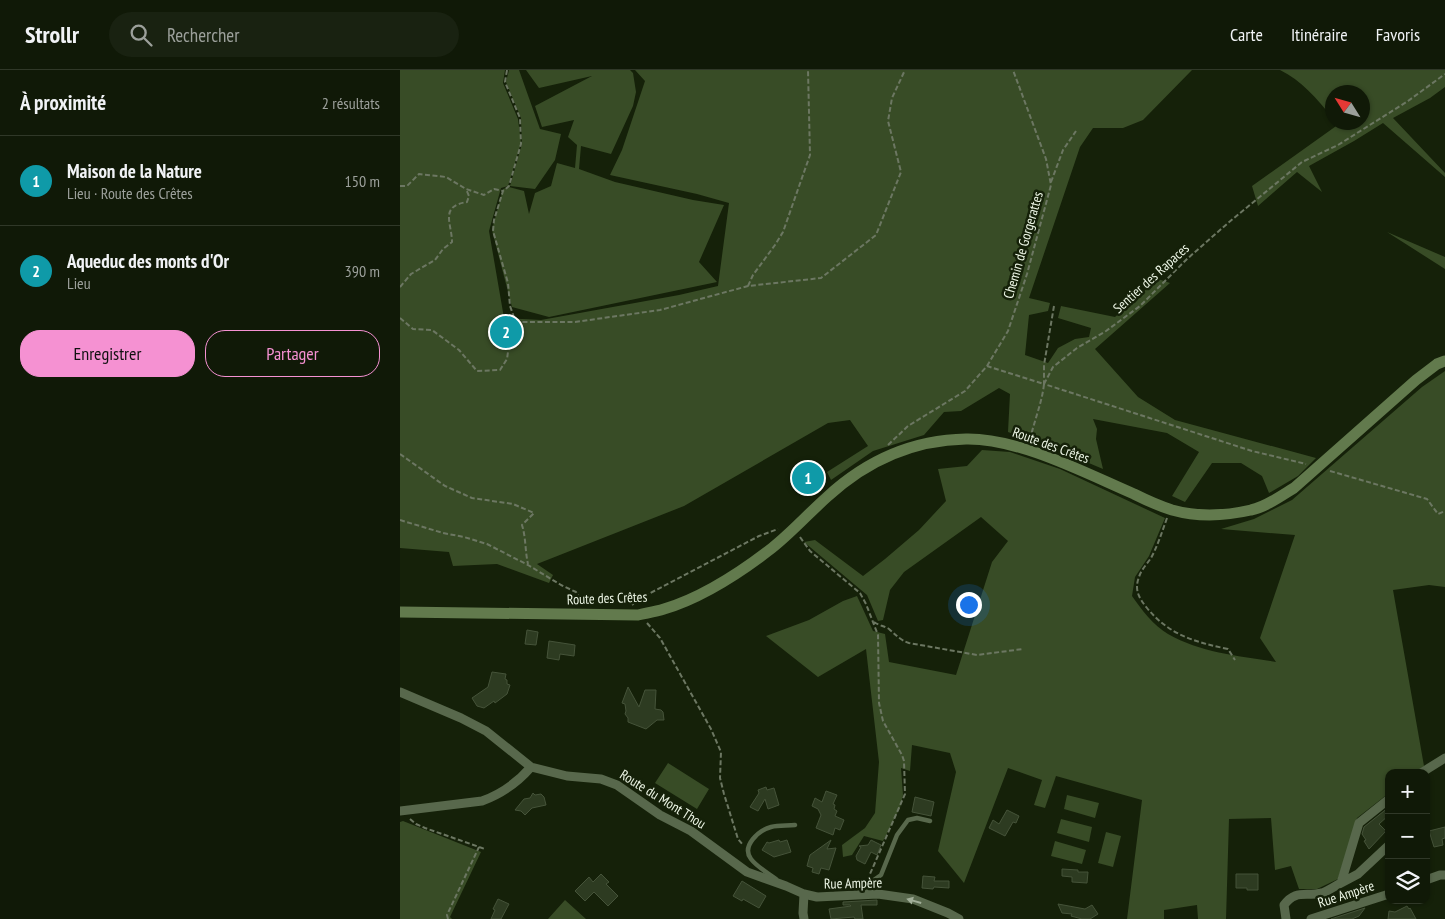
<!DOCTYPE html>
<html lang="fr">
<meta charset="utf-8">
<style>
:root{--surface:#101907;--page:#192211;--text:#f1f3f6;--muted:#9ca09b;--line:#303828;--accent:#f591d2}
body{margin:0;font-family:"PT Sans Narrow",sans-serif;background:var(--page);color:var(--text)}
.controls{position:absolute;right:15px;bottom:15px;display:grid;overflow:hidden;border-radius:10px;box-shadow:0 1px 4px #0004}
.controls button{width:45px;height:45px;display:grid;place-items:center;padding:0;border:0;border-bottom:1px solid var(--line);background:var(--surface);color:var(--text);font:25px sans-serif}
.compass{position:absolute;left:925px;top:15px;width:45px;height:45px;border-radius:50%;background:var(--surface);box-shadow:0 1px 4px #0004;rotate:307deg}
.you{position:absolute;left:568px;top:534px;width:18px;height:18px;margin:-12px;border:4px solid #fff;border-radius:50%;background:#1a73e8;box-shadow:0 0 0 8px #1a73e833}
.badge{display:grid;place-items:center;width:32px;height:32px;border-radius:50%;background:var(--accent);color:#fff;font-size:16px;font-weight:700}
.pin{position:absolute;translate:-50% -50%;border:2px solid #fff;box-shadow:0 1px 5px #0006}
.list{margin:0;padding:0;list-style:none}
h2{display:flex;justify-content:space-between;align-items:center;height:65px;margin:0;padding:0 20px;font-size:21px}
h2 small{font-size:16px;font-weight:400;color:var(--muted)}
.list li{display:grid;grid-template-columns:32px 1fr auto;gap:15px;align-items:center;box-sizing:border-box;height:90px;padding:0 20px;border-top:1px solid var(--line)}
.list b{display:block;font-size:19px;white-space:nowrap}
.list p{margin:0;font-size:16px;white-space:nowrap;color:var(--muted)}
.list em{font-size:16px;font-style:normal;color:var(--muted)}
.actions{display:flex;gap:10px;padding:15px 20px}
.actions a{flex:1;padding:11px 0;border:1px solid var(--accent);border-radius:20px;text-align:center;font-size:18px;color:var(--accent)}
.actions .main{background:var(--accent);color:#111}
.icon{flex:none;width:28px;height:28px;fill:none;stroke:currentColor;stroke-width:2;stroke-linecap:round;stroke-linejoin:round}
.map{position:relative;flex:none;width:1045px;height:849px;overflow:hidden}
header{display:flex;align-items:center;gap:30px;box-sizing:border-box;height:70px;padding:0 25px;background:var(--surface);border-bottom:1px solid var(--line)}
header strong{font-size:24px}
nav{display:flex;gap:28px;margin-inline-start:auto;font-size:18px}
.search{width:350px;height:45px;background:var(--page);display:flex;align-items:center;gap:12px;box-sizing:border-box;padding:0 18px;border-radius:28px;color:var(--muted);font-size:19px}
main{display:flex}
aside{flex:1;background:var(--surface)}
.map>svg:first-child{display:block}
.green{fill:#384c26}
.building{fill:#2d3b21;stroke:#455339}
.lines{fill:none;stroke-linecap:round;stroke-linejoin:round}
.path{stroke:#6c7762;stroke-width:2;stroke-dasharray:5 2.5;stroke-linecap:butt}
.lane{stroke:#58684c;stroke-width:4.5}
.street{stroke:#58684c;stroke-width:9}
.secondary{stroke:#627a4d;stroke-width:11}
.oneway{fill:#a2af99}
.labels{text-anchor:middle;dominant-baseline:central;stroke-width:5;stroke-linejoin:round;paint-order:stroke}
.street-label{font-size:14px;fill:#edf6e6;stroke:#152109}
</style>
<header>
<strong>Strollr</strong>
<div class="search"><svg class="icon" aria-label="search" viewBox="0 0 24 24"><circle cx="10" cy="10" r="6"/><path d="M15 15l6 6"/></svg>Rechercher</div>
<nav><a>Carte</a><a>Itinéraire</a><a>Favoris</a></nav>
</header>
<main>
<aside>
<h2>À proximité<small>2 résultats</small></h2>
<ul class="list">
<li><span class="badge" style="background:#0f9aa8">1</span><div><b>Maison de la Nature</b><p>Lieu · Route des Crêtes</p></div><em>150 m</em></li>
<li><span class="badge" style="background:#0f9aa8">2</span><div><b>Aqueduc des monts d'Or</b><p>Lieu</p></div><em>390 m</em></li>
</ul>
<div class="actions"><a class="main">Enregistrer</a><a>Partager</a></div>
</aside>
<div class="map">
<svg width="1045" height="849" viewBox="0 0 1045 849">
<rect width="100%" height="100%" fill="#152109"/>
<path class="green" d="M0,0H105L103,13L118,49L121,73L108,116L101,118L89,161L104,248L141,250L279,225L318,216L329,133L297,124L210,105L222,80L245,11L235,0H792L743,50L723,58H693L680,77L629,228L650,233L648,241L629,245L625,285L648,293L658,278L675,269L689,267L691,258L658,248L661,236L715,247L758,209L770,213L695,279L738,327L775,350L916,388L898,406L869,423L862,406L841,393H812L785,432L772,426L799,382L767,363L693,349L697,359L696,369L703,399L646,375L608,362L610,324L599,318L561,341L544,342L524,365L473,381L431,410L427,402L468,376L450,350L428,353L284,436L137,494L153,505L149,513L97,494L53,496L49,482L0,478Z
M109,0H119L140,59L161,64L155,90L135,119L110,116L122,74L121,48L106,12Z
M126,0H230L233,3L236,22L233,36L211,84L181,76L179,99L215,112L293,130L324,135L299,192L317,212L149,247L112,237L92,160L103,119L109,117L124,121L129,144L135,123L151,116L157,93L175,98L177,75L168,67L174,50L142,57L135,36L192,6L139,18Z
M880,0H1045V17L1030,28L993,48L1045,103V107L983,53L954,71L909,96L922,122L897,102L858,136L852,116L939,54L938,53L962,52V22H932V47C917,29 901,10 880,0Z
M987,162L1045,187V199Z
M1045,301V517L1029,515L993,520L1024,696L1015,703H989V723L957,748L938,809L917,819H899L891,796L875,800L871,748L829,749L826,849H798L797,835L764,840V849H727L742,730L656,706L645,738L634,735L642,710L608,698L564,813L538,781L556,702L550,683L512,675L510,701L501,698L503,725L500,738L483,771L464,766L452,785L443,787L442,775L465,758L475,743L479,692L466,579L418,607L366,566L409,550L443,531L457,526L473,561L485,564L489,592L556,605L592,492L608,471L581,447L504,502L490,520L483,550L478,551L467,525L404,472L415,470L463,506L485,489L519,460L546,431L538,399L567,396L582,380L610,382L660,399L765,448L749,486L735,507L732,526C741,539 754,556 768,564C801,583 840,586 876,592L860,568L895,465L821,459L854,449L892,430L1022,317Z
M268,693L309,719L297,739L255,713Z
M667,725L699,733L695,748L664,739Z
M661,749L692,757L689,772L657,763Z
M3,751L81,782L50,847L52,849H0V752Z
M706,762L721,766L713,797L698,793Z
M655,771L686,780L682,794L651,786Z
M165,830L186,849H148Z"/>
<path class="building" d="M127,560L138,562L136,575L125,574Z
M149,571L175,575L174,586L160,584L159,590L147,588Z
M92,602L106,604L105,609L107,610V614L110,615L107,624L95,633L94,631L84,638L77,636L72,628L88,617Z
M228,617L239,637L245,620H256L255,639L261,640L263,642L264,650H257L246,659L228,652V648L225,644L226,641L225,634L222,633Z
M366,717L367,720L374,718L379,735L368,739L365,729L358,741L350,737L359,723L358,720Z
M426,721L437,725L433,734L435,735L434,739L437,741L435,746L444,750L440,760L435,758L433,765L416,758L421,745L418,739L412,736L415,728L422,732Z
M133,723L135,725L141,724L144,727L146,735L132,738L125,745L121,741L115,740L124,729L130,728Z
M515,727L534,732L531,746L512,742Z
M989,737V745L979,754L986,761L969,779L964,771L966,770L962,764L964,757Z
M607,740L619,746L616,753L613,752L605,766L589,758L593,750L599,754Z
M1045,757V768L1042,769L1043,775L1034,777L1029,761Z
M379,770L380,772L387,770L391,782L374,787L362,780L367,772L369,773Z
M431,770L427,779L436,778L429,800L421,798L419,804L412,802L413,798L407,796L410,785Z
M471,770L481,775L477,785L471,782L465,794L457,790L456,786L461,777L459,776L468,775Z
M662,799L678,800V802H688L687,813L672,812V807L662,806Z
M201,804L209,812L206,814L218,826L208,836L194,822L185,831L175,821L189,807L193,812Z
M836,804H858V820H847V818H836Z
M523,806L535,807L534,811H549V818L534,817L533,819L522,818Z
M342,811L366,826L359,838L343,829L342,831L333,826Z
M98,829L109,834L101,849H91L95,840L93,839Z
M477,830V835H461L463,849H455L454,847L431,849L429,839L451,836L450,835H443V832Z
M658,834L685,839L692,835L698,844L690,849H682L671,846L672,844L662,843Z
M1007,836L1009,839L1010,838L1016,849H988L989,841L995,842Z
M965,838L959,846L952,849H931Z"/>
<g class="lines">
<path class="path" d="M107,0L105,12L120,48L121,74L109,116L103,121L94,150L93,161L108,213L110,236L115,250L120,252H175L260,240L348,216L421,208L476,165L501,102L488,51L492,28L505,0
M651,112L663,80L676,61
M0,116H7L19,104L46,107L66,119L84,125L94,119L103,121
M348,216L353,205L375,175L383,162L410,85L408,0
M0,217L11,204L35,190L43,179L52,172C52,154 39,136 67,132L69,126L66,119
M654,236L644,295V314L852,381L906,394
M0,248L13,259L32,260L59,280L77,301L100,300L107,289L108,282L115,250
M587,296L608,261L627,204L651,115L646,89L613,0
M630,370C634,351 642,333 644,314
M488,375L508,356L565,321L587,296L644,314L653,297L677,278L706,261L740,236L787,189L828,153L902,92L938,75L1008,31L1045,4
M0,384L45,416L72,428L113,434L134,443L122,455C126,468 125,481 128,494
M930,401L1027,429L1038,444L1045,441
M767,448C762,462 758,475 751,488C747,494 741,500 739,507C734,520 739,528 747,538C769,565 795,572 828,579L835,590
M0,450L43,463L64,467L87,474L128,495L161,515L176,522L180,528L181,535
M400,467L410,481L460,523L466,534L478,565L479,633L483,651L502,685L504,691L505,724L470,804
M232,535L237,530L359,466L378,459
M474,552C478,555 484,556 489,559C496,565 500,570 509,573L577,585L623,579
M247,553L260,568L311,659L321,682L320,708L324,724L338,769L343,775
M10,749L16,754L25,758L85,779
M48,849L47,845L79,777"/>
<path class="lane" d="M376,809C368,803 357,797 351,789C341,776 359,760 371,757C379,755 388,756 395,755
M463,824L468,814L481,805L497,765L508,750L517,748L530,751"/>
<path class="street" d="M0,622L61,648L86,661L131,697L167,706L201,709L217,715L260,745L291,761L347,802L386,816L404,824L417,827L478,824L513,829L548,843L559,849
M1021,703L1045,688
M0,741L82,731C101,724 118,712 131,697
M1026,810L1040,805H1045
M941,813L958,804L989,775
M404,824L403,843L404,849
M886,849L884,835C896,819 905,827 922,823C928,821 935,816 941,813L959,753L989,729
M911,849L989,824"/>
<path class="secondary" d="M0,542L238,545C246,543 255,542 264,539C301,528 341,502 372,478C391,463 408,444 427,427C467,390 512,370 566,369C619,368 685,403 734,424C746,430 759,436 772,440C797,447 825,446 851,440C866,437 881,426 894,418L1016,310L1037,294L1045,291"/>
</g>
<defs><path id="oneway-solid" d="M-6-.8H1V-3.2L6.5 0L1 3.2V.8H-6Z" transform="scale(1.25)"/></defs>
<use class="oneway" href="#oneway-solid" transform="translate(514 831) rotate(-164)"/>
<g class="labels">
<g class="street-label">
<text transform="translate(623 175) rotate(-74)">Chemin de Gorgerattes</text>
<text transform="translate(751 208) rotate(-42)">Sentier des Rapaces</text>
<text transform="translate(651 375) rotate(20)">Route des Crêtes</text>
<text transform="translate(207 528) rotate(-2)">Route des Crêtes</text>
<text transform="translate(263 729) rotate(32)">Route du Mont Thou</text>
<text transform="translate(453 813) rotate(-1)">Rue Ampère</text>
<text transform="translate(946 824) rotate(-18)">Rue Ampère</text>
</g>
</g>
</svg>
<div class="controls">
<button>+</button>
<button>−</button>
<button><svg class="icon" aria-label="layers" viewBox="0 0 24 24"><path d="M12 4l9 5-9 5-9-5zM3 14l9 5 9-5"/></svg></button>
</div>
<svg class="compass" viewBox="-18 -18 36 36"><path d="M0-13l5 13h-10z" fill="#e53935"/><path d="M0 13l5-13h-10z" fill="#9ca09b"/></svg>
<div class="you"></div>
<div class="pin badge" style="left:408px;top:408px;background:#0f9aa8">1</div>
<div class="pin badge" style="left:106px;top:262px;background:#0f9aa8">2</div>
</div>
</main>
